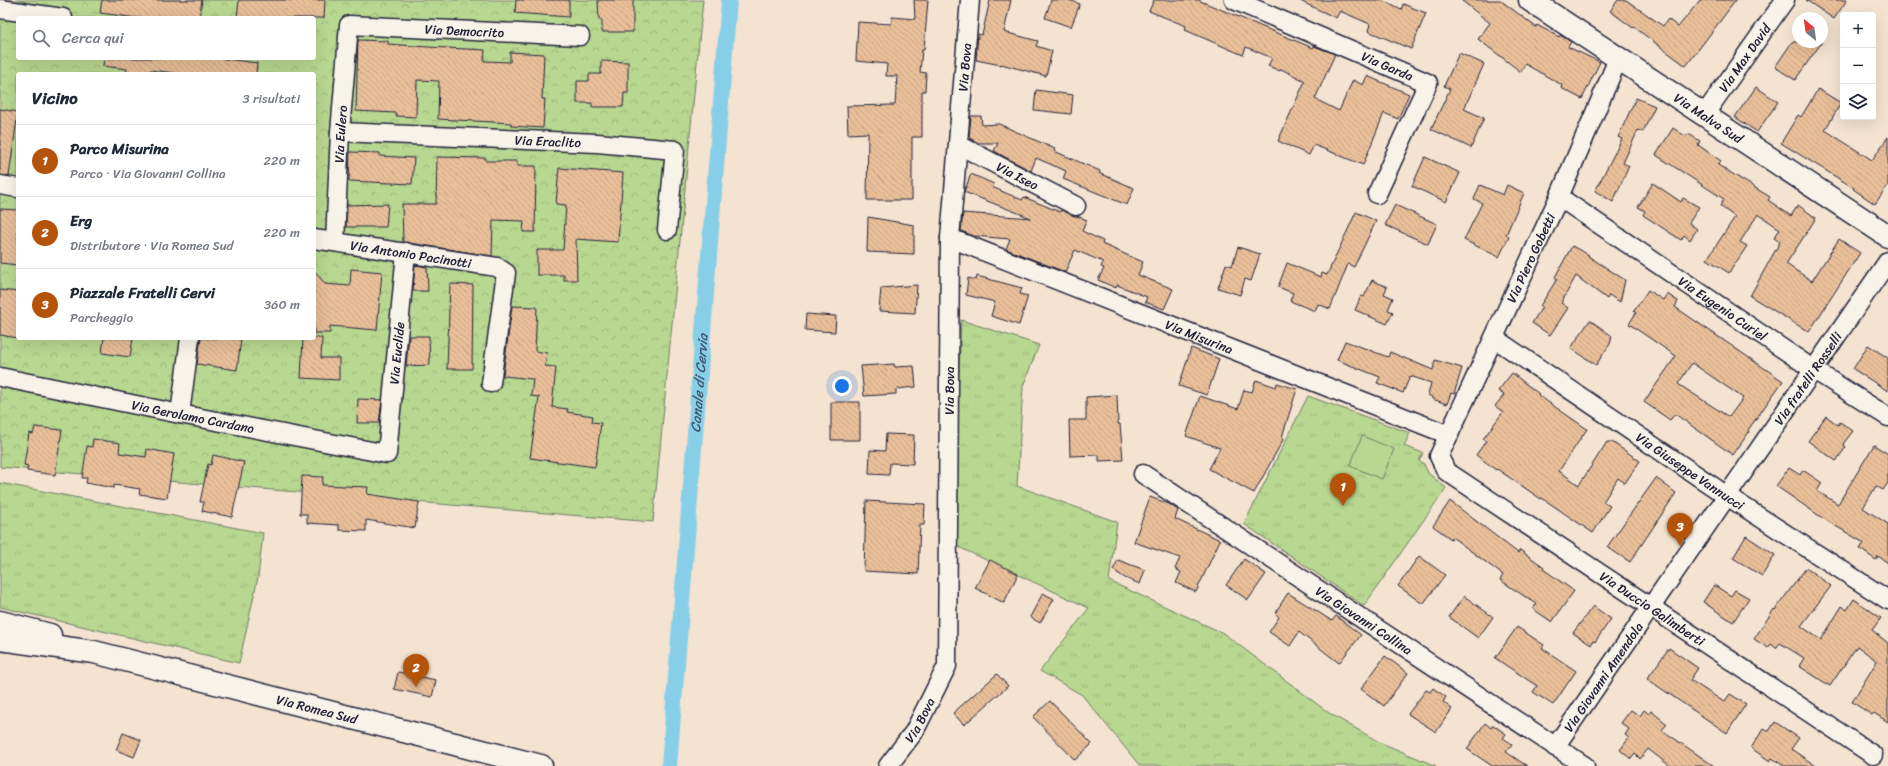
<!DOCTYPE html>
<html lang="it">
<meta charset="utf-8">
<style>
:root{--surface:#fff;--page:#f2f2f3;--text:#1f2937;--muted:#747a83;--line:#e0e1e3;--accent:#b45309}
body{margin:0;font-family:Sriracha,sans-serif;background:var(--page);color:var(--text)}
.controls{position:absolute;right:12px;top:12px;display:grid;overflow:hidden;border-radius:4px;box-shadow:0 4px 16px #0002}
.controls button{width:36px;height:36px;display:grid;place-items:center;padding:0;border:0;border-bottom:1px solid var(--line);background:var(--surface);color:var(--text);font:20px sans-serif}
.compass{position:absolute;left:1792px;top:12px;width:36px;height:36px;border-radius:50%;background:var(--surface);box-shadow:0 4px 16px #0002;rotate:331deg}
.you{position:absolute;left:842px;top:386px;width:14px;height:14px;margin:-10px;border:3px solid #fff;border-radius:50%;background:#1a73e8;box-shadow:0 0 0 6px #1a73e833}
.badge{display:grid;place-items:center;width:26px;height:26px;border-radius:50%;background:var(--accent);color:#fff;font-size:13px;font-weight:700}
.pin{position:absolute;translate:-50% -33px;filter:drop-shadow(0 1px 2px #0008)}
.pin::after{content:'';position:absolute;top:21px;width:14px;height:12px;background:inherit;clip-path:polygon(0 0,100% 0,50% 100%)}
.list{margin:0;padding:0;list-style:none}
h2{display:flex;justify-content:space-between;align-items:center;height:52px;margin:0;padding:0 16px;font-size:17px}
h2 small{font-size:13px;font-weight:400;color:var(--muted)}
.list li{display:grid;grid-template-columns:26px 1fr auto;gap:12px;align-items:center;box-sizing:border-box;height:72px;padding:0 16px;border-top:1px solid var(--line)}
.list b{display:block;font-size:15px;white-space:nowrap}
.list p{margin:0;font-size:13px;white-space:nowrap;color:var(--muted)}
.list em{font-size:13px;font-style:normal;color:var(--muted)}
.icon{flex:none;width:22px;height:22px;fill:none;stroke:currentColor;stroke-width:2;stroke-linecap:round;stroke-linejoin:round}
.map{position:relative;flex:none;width:1888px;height:766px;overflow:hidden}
.search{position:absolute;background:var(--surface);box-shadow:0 4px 16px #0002;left:16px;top:16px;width:300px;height:44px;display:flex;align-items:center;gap:10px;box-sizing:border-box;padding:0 14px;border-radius:4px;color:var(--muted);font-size:15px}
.panel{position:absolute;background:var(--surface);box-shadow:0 4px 16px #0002;left:16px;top:72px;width:300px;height:268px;border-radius:4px}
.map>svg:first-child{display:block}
.grass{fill:url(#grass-tufts);stroke:#6d7c66}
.forest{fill:url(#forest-crowns);stroke:#6d7c66;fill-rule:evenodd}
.pitch{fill:#b8d790;stroke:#6d7c66}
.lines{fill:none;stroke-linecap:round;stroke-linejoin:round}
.canal{stroke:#87cfe8;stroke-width:16}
.building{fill:url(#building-back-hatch);stroke:#22223b;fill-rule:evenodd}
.minor-casing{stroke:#22223b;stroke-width:21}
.tertiary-casing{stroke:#22223b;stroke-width:25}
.primary-casing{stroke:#22223b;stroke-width:25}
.minor{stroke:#f7f3e8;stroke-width:18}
.tertiary{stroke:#f7f3e8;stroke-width:22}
.primary{stroke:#f7f3e8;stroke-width:22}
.labels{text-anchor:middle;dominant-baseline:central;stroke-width:3;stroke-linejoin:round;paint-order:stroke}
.street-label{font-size:13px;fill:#22223b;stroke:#f7f3e8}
.water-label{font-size:14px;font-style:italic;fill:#40566f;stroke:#f7f3e8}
</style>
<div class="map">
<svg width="1888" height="766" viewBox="0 0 1888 766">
<defs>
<pattern id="grass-tufts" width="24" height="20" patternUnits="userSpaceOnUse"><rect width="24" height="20" fill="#b8d790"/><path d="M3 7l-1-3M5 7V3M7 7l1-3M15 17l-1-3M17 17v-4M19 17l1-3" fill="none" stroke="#9eb87d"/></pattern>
<pattern id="forest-crowns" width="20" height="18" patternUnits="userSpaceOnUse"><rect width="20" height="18" fill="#b8d790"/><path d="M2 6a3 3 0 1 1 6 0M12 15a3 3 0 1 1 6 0" fill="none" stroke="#9eb87d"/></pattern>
<pattern id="building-back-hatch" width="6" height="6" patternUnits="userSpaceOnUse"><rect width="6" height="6" fill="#e9bf99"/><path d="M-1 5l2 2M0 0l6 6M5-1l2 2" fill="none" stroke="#c8a485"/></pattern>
</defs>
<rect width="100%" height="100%" fill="#f3e3d0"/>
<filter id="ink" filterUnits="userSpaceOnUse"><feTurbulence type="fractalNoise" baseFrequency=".025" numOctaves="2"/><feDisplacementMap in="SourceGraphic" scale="8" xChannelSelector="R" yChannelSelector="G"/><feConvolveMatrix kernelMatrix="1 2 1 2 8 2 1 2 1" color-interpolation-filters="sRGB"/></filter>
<g filter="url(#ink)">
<path class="grass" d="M961,320L1039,345L1023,386L1017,486L1117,522L1109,581L1223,633L1329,713L1379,742L1436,766H1140L1082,695L1040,671L1089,608L952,544Z
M1308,396L1410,433L1404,446L1423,453L1419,461L1424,464L1428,473L1446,488L1364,606L1244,524Z
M0,483L263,533L258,577L239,663L0,607Z"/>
<path class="forest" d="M0,0H703L653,522L0,467ZM18,18H314V58H18ZM18,74H314V338H18Z"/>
<path class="pitch" d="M1362,436L1394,449L1382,479L1350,466Z"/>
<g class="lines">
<path class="canal" id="s1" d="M669,766L729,0"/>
</g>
<path class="building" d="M102,0H202L199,18H137L100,13Z
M239,0H325L324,18H237Z
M516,0H569V17L515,13Z
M598,0H633V32H602V20H599Z
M914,0H928L924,50H922L920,72L926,73L925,91H922V137H912V200H867L868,133L848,134L847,106L895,105L897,76H886L887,64L856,61L858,22L891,24L892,17L915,19Z
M990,0H1011L1004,32L1038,41L1036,46L1052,51L1046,76L1001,64V65L976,60L978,34L982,35Z
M1051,0H1069L1080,4L1071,27L1045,18Z
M1154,0H1198L1313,48L1314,46L1335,54L1315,99L1339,111L1353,80L1363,85L1367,76L1409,94L1398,119L1384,113L1363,165L1314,145L1309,155L1278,141L1305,81L1281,69L1280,71L1268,66L1272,58L1246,47L1243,55L1185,30L1186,26L1149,11Z
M1298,0H1382L1401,10L1403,4L1426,13L1411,49L1368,31L1370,24L1340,11L1336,18Z
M1461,0H1500L1536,27L1537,25L1559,37L1560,35L1571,42L1568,47L1600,62L1582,99L1561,88L1562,85L1525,64L1521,72L1478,39L1490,23Z
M1618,0H1626L1663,26L1668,19L1678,27L1700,0H1736L1686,66L1634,27L1633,28L1610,11Z
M1806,0H1847L1834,19Z
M358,40L388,41V44L428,47L485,50L484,61L510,62V52L544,54L542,99H545L543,128L511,126V123L438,119L439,81L417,80L416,117L396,116V113L356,111Z
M1792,42H1822L1795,80L1775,67Z
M1459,53L1484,64L1464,109L1484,118L1471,148L1431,129L1450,89L1444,86Z
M104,58H218L257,63L256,74H184L150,70L149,74H126L127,69L103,66Z
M601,61L628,62V93H624L623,107H592V103H577V81H589V74H601Z
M1756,87L1778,102L1757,132L1735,117Z
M1818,89L1841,103L1825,130L1872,160L1888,137V185L1875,204L1853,189L1854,188L1781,143L1798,115L1801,117Z
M1036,90L1073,95L1071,114L1034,110Z
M1636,98L1655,106L1643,132L1638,130L1623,163L1629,166L1613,202L1595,191L1622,139L1618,137Z
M0,109L18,112L9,176L0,175Z
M971,116H981L982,125L999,124L1055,149L1054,151L1100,171L1099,173L1134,188L1127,205L1063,179L1066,171L1036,158L1031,171L994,151L998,143H979L969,138Z
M1673,128L1685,136L1689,134L1700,141L1698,145L1721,161L1718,165L1770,197L1768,200L1791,216L1798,205L1816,218L1786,264L1812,281L1839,239L1860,253L1809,332L1750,296L1780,242L1774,238L1780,229L1758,214L1740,242L1747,246L1729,273L1707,259L1735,217L1720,206L1724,199L1656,155Z
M350,152L380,153V156L414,158L412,184L349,181Z
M437,157L486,158V161H517V166H536L535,232H523L524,221L493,220L492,256L403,242L402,204H436Z
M1425,157L1460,173L1446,202L1412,186Z
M559,168L623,173L618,242L576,239L577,280H564V275H537V250H563L566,205L556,204Z
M971,174L994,184L992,187L1022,200L1024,197L1060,212L1061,210L1087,220L1082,231L1103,241L1102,244L1143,262L1138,275L1173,289L1164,309L1145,302L1147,297L1117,285L1116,288L1098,280L1104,268L1101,267L1103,262L1075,250L1065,272L1006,249L1010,239L974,236L961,231L963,213L1031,218L964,192Z
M1653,183L1681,202L1683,198L1699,207L1689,223L1697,229L1690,240L1684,235L1681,240L1643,215L1645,211L1638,207Z
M1480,185L1503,195L1507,185L1524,193L1506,235L1509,237L1499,257L1464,240L1482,203L1474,199Z
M388,204L386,227H346L347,205Z
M1395,205L1437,224L1428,244L1385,225Z
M0,209L18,210V265L0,263Z
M1356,212L1376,221L1354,267L1348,264L1330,309L1318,304L1315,311L1290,301L1293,293L1278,287L1287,263L1321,277L1322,273L1327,275Z
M868,217L914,225V254L867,252Z
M1572,246L1589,255L1588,256L1625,280L1620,302L1609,295L1607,299L1576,276L1561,303L1568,308L1550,335L1532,323L1542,307L1540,306L1557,279L1555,277Z
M1238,247L1260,254L1251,281L1245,279L1240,295L1218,288L1226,264L1232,266Z
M415,265L427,267L428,291H413Z
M351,269L382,272L377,330L330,326V333H314V270L325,284L350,286Z
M977,276L1022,288L1020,294L1028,296L1019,325L991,316L995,302L966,295L968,278L976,280Z
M1372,280L1387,287L1384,294L1393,298L1388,310L1393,312L1387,324L1355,310L1361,296L1364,297Z
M450,284L473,285L472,369H447Z
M917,285L915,313L879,311L881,288Z
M0,290L18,292V338L0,335Z
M1648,290L1663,300L1667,294L1678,301L1675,307L1783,381L1748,430L1749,432L1733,455L1675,414L1670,420L1644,402L1676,356L1629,324L1636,313L1634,311ZM1692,363L1743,398L1729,417L1678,384Z
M512,306L537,307L535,351L547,353L545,366L556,367L552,407L568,409L567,412L593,416L592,422L601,423L595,467L530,458L539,397L531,396L533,379L503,376Z
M806,314L836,316L835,332L805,330Z
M1590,320L1612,336L1610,344L1596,365L1571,348Z
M409,336H429L430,365L406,366Z
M104,338H133L130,357L102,353Z
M201,338L241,339L237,370L197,364Z
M303,338H322L321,358H339V380L301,378Z
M1345,341L1388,357L1390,352L1433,370L1435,360L1462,368L1454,394L1451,393L1447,404L1432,399V397L1428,395L1431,383L1410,376L1403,393L1377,383L1380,377L1337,360Z
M1868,345L1888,358V391L1853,369Z
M1191,348L1219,359L1207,395L1179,386Z
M894,364L895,367L914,366L916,387L896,389V394L864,396L861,366Z
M1512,373L1539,394L1538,395L1587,429L1559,471L1579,485L1607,442H1612L1640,461L1625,483L1618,478L1603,502L1610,506L1593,533L1542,498L1541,499L1497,469L1496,470L1476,455L1486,441L1483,439L1503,412L1495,406L1504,395L1498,391Z
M1256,380L1276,387L1277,383L1297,389L1282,437L1284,438L1254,493L1209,469L1220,448L1186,436L1200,396L1238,409L1244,390L1252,392Z
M1117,395L1118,424H1120L1123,460L1099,461V455L1070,456L1069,420H1086V397Z
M358,399L382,400L379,423H357Z
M831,402H860V440H831Z
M1826,416L1838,425L1840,422L1853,431L1843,444L1846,447L1836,461L1808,441Z
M35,427L62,430L55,475L27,471L28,466L24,465L29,433L33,434Z
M886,434L914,435L913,464L890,463L889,475L869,474L870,450L885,451Z
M93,439L120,443L119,453L146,457L147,449L174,454L167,498L139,494L140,489L114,485V488L86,483L87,478H82L87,446L92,447Z
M1874,445L1888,454V483L1883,490L1876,486L1863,508L1888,524V563L1878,556L1876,560L1860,549L1864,543L1824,519L1776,486L1789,468L1800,475L1803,470L1822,483L1817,491L1838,504Z
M213,455L244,462L232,517L202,511L204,502H200L208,464L211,465Z
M302,476L323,477L322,485L368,487L367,494L419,502L415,528L366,520V531L339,530V525L307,523V514H300Z
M1656,478L1676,493L1630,562L1607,547Z
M1150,497L1169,504L1178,510L1175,519L1220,540L1196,592L1176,583L1181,572L1175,569L1180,558L1134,542Z
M866,501L925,504L924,525H920L918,574L864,571Z
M1450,501L1518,553L1520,550L1544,567L1543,569L1574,591L1552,622L1533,609L1536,604L1500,580L1503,575L1452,537L1451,539L1433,526Z
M1746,536L1775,555L1762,576L1733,558Z
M1419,556L1445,575L1423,604L1398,586Z
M1244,559L1266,574L1248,600L1226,585Z
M990,560L1018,574L1004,603L975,588Z
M1118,560L1145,570L1140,584L1125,578L1113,570Z
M1806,568L1831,586L1801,626L1821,640L1842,606L1847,610L1854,599L1881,618L1872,630L1888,643V722L1874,713L1872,715L1852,702L1877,661L1857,646L1830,686L1799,666L1804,658L1780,643L1776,648L1771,644L1768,648L1754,639L1774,609L1775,610Z
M1714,585L1731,596L1735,590L1749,598L1733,622L1703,602Z
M1043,593L1054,599L1040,623L1030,617Z
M1288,593L1332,621L1336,616L1361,635L1339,663L1299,632L1290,646L1269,632L1279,617L1275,613Z
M1464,596L1493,617L1478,638L1449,617Z
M1593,606L1611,619L1595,642L1593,641L1591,645L1573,633Z
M1517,627L1544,645L1542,648L1576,671L1553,705L1533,692L1537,686L1495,658Z
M1669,648L1698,668L1690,680L1724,702L1730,694L1746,704L1727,733L1647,679Z
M1385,656L1408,673L1384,706L1361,689Z
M398,672L436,680L432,697L394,689Z
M997,674L1008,686L964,725L953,713Z
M1433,688L1446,697L1443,702L1452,709L1436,732L1408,714L1426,690L1430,692Z
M1050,701L1092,744L1075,760L1033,717Z
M1631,710L1640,716L1644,710L1649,714L1651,711L1667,724L1662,730L1714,766H1670L1648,749L1640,759L1635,754L1631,759L1620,750L1629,738L1625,735L1629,729L1621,723Z
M1775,722L1799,738L1791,749L1816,766H1784L1772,758L1770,761L1751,748L1764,728L1769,731Z
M1485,723L1491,728L1493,725L1506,734L1503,738L1512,744L1506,752L1527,766H1492L1467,749Z
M123,733L141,740L134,757L116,750Z"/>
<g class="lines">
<defs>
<g id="minor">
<path id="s2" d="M1234,0L1428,83L1377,194"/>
<path d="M0,9L63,18"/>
<path id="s3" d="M1618,59L1559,197L1439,456L1446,471L1873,755"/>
<path id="s4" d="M1704,115L1785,0"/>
<path id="s5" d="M340,132L597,143L675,150L667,230"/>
<path id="s6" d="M959,145L1076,206"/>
<path d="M0,185L18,188"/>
<path id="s7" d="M1559,197L1814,370L1888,417"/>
<path id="s8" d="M950,238L1449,435"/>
<path id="s9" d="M314,239L497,267L506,273L491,383"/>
<path id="s10" d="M335,242L340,132L349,25L580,36"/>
<path id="s11" d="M1494,338L1727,496L1888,600"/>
<path id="s12" d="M0,377L180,414L387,454L406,252"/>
<path d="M180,414L190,338"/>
<path id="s13" d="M1143,474L1585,766"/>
<path id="s14" d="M1555,747L1888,261"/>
<path id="s15" d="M888,766L914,732L947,666L950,238L970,0"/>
</g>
<g id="tertiary">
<path id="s16" d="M1530,0L1888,236"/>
</g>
<g id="primary">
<path d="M0,622L50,635"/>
<path id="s17" d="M0,639L94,652L541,766"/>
</g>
</defs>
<use href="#minor" class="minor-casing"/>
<use href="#tertiary" class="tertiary-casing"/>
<use href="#primary" class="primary-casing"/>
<use href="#minor" class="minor"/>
<use href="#tertiary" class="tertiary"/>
<use href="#primary" class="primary"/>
</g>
</g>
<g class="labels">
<g class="street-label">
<text stroke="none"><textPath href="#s10" startOffset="333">Via Democrito</textPath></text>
<text stroke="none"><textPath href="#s4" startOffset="70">Via Max David</textPath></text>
<text stroke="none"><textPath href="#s2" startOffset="167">Via Garda</textPath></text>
<text stroke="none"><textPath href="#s15" startOffset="716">Via Bova</textPath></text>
<text stroke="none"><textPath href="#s16" startOffset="214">Via Malva Sud</textPath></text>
<text stroke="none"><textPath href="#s10" startOffset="108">Via Eulero</textPath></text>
<text stroke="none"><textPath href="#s5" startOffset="208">Via Eraclito</textPath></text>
<text stroke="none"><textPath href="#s6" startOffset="66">Via Iseo</textPath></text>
<text stroke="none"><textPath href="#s9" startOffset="98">Via Antonio Pacinotti</textPath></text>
<text transform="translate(1531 258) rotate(-65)">Via Piero Gobetti</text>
<text stroke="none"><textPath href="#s7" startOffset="198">Via Eugenio Curiel</textPath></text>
<text stroke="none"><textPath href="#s8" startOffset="268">Via Misurina</textPath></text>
<text stroke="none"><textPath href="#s12" startOffset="496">Via Euclide</textPath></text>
<text stroke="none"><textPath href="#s14" startOffset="447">Via fratelli Rosselli</textPath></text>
<text stroke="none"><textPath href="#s15" startOffset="392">Via Bova</textPath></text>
<text stroke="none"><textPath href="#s12" startOffset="197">Via Gerolamo Cardano</textPath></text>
<text stroke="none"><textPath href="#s11" startOffset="237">Via Giuseppe Vannucci</textPath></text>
<text stroke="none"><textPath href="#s3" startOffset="700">Via Duccio Galimberti</textPath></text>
<text stroke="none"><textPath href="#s13" startOffset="265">Via Giovanni Collina</textPath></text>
<text stroke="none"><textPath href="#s14" startOffset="85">Via Giovanni Amendola</textPath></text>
<text stroke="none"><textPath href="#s17" startOffset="325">Via Romea Sud</textPath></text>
<text stroke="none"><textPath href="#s15" startOffset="56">Via Bova</textPath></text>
</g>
<g class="water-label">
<text stroke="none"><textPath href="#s1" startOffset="384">Canale di Cervia</textPath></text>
</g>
</g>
</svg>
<div class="controls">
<button>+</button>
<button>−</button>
<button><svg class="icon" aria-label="layers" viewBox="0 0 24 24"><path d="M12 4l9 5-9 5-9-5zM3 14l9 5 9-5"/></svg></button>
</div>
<svg class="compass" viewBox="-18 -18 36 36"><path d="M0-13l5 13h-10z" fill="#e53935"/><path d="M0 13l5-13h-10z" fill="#747a83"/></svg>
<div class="you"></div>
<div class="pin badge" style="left:1343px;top:506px">1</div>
<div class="pin badge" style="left:416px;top:687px">2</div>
<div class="pin badge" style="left:1680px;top:546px">3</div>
<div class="search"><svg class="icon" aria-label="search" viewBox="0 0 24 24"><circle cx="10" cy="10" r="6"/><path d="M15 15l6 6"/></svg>Cerca qui</div>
<section class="panel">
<h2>Vicino<small>3 risultati</small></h2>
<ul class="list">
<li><span class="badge">1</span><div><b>Parco Misurina</b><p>Parco · Via Giovanni Collina</p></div><em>220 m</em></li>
<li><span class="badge">2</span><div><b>Erg</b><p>Distributore · Via Romea Sud</p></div><em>220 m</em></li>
<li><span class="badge">3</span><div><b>Piazzale Fratelli Cervi</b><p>Parcheggio</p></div><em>360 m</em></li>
</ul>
</section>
</div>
